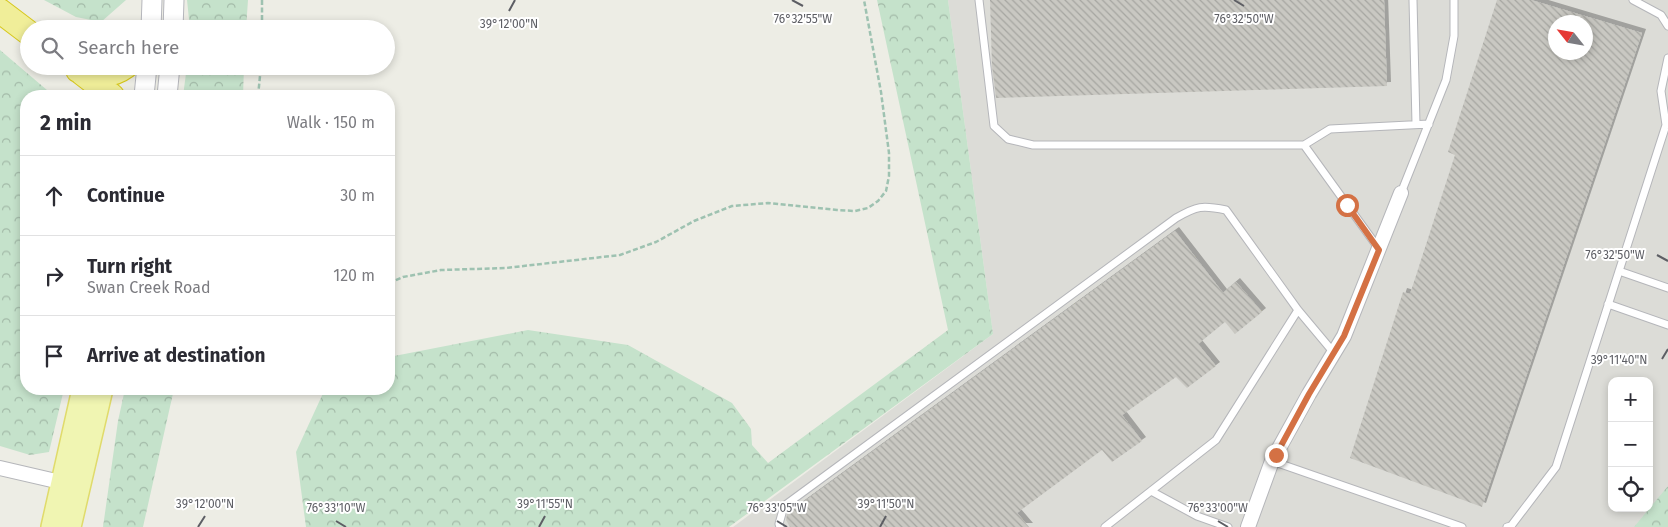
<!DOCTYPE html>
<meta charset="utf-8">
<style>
:root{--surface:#fff;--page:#f7f7f7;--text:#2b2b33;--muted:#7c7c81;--line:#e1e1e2}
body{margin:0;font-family:"Fira Sans",sans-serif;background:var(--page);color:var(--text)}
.controls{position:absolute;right:15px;bottom:15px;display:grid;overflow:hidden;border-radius:10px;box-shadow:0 2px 8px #0003}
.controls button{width:45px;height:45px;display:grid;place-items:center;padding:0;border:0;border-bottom:1px solid var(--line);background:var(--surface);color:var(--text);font:25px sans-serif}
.compass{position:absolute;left:1548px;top:15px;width:45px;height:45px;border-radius:50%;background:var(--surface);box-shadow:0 2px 8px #0003;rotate:301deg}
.stop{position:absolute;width:15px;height:15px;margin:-11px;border:4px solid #d47144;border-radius:50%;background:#fff}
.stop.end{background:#d47144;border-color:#fff;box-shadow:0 1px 5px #0008}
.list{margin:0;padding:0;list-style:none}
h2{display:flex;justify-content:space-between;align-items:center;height:65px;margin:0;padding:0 20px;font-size:21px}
h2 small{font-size:16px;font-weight:400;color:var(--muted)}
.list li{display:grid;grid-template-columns:32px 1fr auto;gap:15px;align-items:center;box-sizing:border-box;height:80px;padding:0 20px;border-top:1px solid var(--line)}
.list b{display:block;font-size:19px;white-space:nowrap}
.list p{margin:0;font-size:16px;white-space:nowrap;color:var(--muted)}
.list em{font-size:16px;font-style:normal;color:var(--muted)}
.icon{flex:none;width:28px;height:28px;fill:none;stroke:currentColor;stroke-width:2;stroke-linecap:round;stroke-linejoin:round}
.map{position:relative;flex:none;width:1668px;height:527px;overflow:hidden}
.search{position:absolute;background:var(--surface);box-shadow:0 2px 8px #0003;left:20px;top:20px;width:375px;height:55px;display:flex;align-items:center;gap:12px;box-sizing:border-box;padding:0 18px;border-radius:28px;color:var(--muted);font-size:19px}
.panel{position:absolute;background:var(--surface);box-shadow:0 2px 8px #0003;left:20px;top:90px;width:375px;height:305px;border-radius:20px}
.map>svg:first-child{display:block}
.industrial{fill:#dcdcd7;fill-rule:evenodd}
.forest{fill:url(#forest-crowns)}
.building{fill:url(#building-back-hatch);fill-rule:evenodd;filter:url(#shadow)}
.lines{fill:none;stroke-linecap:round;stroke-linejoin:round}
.lane-casing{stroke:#b5b6ba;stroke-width:9}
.street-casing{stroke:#b5b6ba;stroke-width:16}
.secondary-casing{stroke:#b6b7bd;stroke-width:21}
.primary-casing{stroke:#e0db6b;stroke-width:24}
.highway-casing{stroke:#d7c81c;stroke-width:26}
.path{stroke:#9ec2b1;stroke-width:2.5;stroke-dasharray:5 2.5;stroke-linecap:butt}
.lane{stroke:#fff;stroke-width:7}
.street{stroke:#fff;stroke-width:14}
.secondary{stroke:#fff;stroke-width:19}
.primary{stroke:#f0f5b2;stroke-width:21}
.highway{stroke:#f0ee99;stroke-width:24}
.route{stroke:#d47144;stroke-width:6}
.ticks{fill:none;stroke:#5d5e64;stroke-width:2}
.ticks-label{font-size:12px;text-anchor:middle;fill:#5d5e64;stroke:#fff;stroke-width:4;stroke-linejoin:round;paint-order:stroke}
</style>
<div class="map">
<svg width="1668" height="527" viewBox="0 0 1668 527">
<defs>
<pattern id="forest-crowns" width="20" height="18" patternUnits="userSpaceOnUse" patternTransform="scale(1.25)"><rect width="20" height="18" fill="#c5e2cb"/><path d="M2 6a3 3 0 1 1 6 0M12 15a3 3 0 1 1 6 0" fill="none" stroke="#a3baa8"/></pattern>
<pattern id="building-back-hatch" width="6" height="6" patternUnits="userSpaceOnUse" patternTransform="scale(1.25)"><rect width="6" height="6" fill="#c9c8c2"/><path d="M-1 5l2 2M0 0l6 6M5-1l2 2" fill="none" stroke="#a6a6a1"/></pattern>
<filter id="shadow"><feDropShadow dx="4" dy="-4" stdDeviation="0" flood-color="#0004"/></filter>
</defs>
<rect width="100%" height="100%" fill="#edede5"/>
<path class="industrial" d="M948,0H1668V527H733L993,334ZM1556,22H1586V52H1556ZM1612,381H1649V508H1612Z"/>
<path class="forest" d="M44,0H126L101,22L76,17Z
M187,0H248L246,29H190Z
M877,0H948L993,334L729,527H306L296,452L325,389H389V357L528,330L628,345L732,403L751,429L752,445L768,463L948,330Z
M0,50L54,96H26V389H64L49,452L30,455L0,446Z
M187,66H244L243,96H183Z
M125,389H174L143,527H103L118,421Z
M1668,486V527H1634Z"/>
<path class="building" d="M990,0H1384L1387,86L996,98L992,66Z
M1497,0H1531L1642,33L1482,507L1350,458L1403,292L1410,294L1455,155L1448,152ZM1556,22H1586V52H1556Z
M1175,231L1223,293L1236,282L1262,312L1235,334L1225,322L1198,344L1216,366L1187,388L1176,377L1122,415L1142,441L1112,462L1102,450L1017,513L1029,527H790L786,520L787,514Z"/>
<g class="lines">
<defs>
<path id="lane" d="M979,0L994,126L1008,139L1033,145H1304L1379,249
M1413,0L1416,124
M1633,0L1661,15L1668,26
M1666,125L1661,91L1668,58
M1304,145L1330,129L1429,124
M1401,193L1446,80L1454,36V0
M1619,271L1668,288
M1608,304L1668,325
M1272,461L1462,527
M1151,491L1197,516L1228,527
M780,527L779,524L784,506L1176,218C1197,206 1202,205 1226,210L1298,310L1334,353
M1105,527L1216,440L1298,310
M1507,527L1511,526L1556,467L1666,125L1668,123"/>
<path id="street" d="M0,468L69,484
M1248,527L1272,461L1309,394L1344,336L1401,193"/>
<path id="secondary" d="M151,29L152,0
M173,29L174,0
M144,96L147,66
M167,96L170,66"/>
<path id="primary" d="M52,527L83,389
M70,527L102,389"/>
<path id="highway" d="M0,11L29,33
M78,70C96,75 110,78 126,66
M82,73L112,96"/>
</defs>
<use href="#lane" class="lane-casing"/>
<use href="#street" class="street-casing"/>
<use href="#secondary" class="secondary-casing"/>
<use href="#primary" class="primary-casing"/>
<use href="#highway" class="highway-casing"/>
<path class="path" d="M262,0V29
M258,96L261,66
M389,283L403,277L441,270L506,268L620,255L656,242L694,221L732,206L768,203L837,210L855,211L868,208L878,201L886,191L889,176V153L881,92L864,0"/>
<use href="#lane" class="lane"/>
<use href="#street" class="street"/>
<use href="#secondary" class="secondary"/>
<use href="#primary" class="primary"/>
<use href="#highway" class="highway"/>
</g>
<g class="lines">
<path class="route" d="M1276,455L1309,394L1344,336L1379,250L1347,205"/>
</g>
<path class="ticks" d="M792,0L803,6M1234,0L1244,6M509,11L515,0M1657,255L1668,261M1662,359L1668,349M336,521L346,527M777,521L787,527M1218,521L1228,527M198,527L205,516M539,527L545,516M880,527L886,516"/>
<g class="ticks-label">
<text x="1244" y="23">76°32'50"W</text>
<text x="803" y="23">76°32'55"W</text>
<text x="509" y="28">39°12'00"N</text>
<text x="1615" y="259">76°32'50"W</text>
<text x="1619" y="364">39°11'40"N</text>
<text x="205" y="508">39°12'00"N</text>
<text x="545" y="508">39°11'55"N</text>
<text x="886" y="508">39°11'50"N</text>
<text x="336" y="512">76°33'10"W</text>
<text x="777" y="512">76°33'05"W</text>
<text x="1218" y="512">76°33'00"W</text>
</g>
</svg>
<div class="controls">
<button>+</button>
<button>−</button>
<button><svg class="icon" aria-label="locate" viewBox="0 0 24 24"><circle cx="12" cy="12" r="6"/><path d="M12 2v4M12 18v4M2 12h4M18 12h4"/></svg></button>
</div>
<svg class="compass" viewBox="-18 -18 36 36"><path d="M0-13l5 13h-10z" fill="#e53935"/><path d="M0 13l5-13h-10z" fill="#7c7c81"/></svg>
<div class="stop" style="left:1347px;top:205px"></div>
<div class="stop end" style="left:1276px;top:455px"></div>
<div class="search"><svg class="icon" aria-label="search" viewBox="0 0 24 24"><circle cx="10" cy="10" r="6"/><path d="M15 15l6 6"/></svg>Search here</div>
<section class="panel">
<h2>2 min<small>Walk · 150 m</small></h2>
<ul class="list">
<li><svg class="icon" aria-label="ahead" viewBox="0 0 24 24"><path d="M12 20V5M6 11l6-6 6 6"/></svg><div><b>Continue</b></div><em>30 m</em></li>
<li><svg class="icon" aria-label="right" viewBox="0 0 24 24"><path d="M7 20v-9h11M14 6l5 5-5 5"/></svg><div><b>Turn right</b><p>Swan Creek Road</p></div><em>120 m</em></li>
<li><svg class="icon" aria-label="arrive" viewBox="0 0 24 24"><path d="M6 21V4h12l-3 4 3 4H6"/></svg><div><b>Arrive at destination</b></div></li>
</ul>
</section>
</div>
